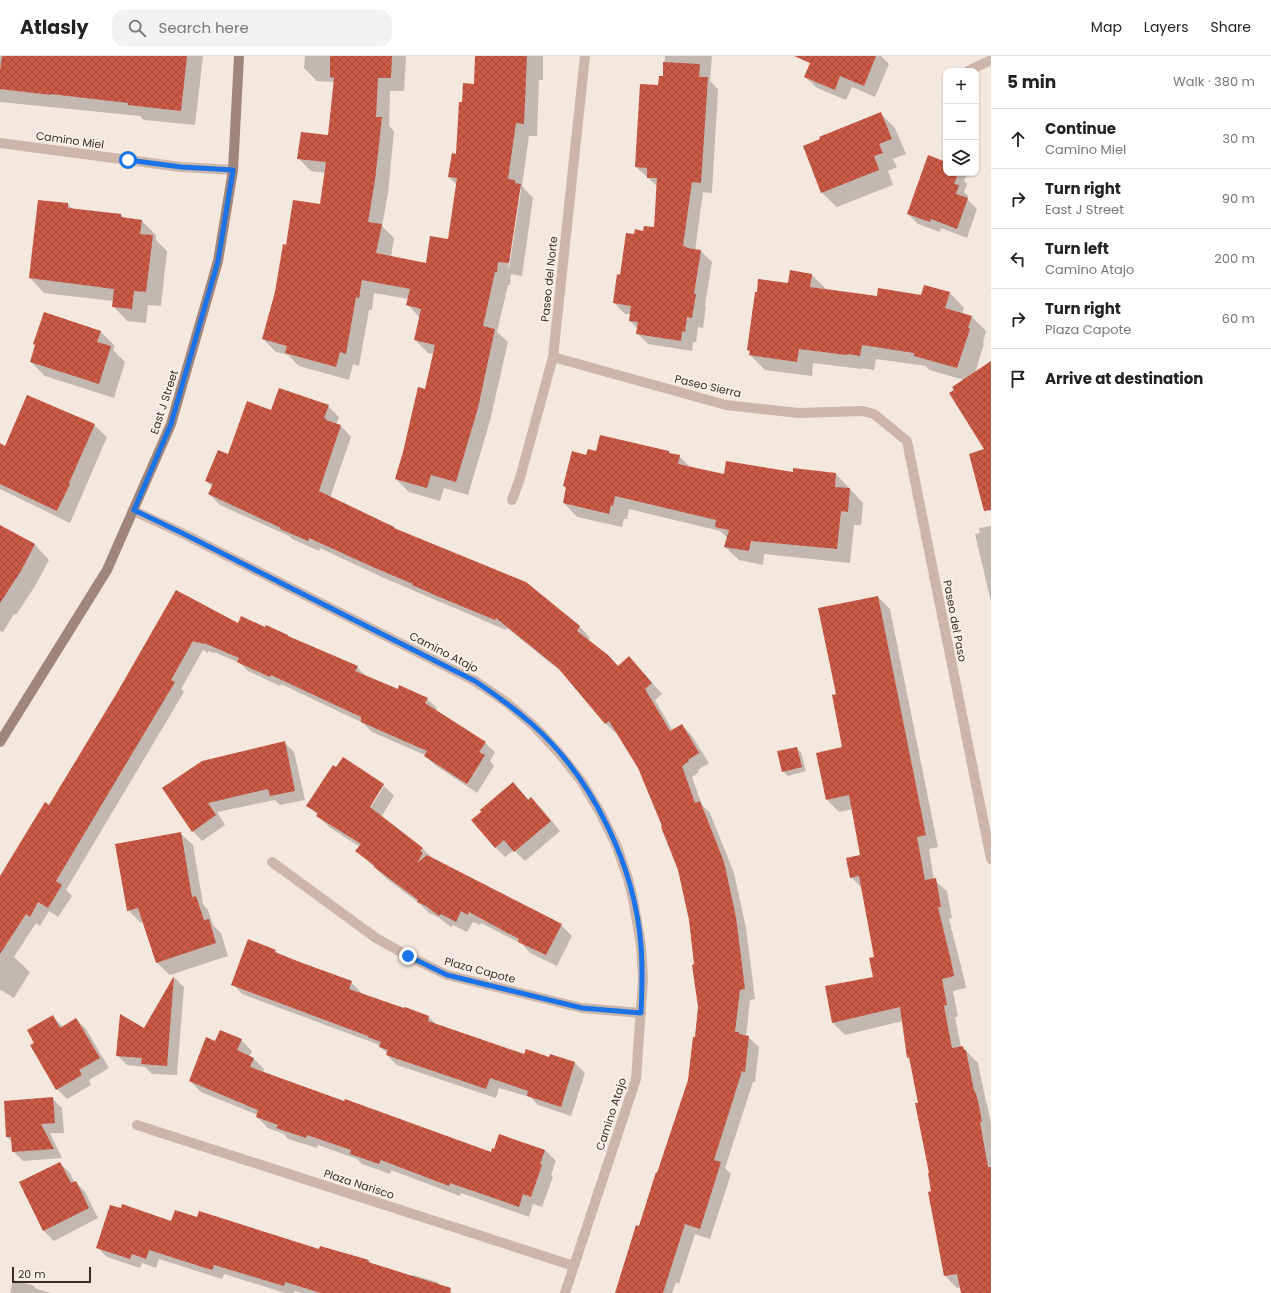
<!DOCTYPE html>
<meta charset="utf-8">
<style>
:root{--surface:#fff;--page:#f2f2f2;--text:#222;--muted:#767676;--line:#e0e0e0}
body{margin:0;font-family:Poppins,sans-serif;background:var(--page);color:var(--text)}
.controls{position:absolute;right:12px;top:12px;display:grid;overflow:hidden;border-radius:8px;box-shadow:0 1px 3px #0004}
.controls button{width:36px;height:36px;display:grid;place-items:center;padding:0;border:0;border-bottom:1px solid var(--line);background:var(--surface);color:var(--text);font:20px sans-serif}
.scale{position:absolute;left:12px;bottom:10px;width:79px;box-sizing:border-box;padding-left:4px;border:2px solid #392d29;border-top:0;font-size:11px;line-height:14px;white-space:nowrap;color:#392d29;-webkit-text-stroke:3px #fbf2eb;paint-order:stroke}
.stop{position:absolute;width:12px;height:12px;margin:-9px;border:3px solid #1a73e8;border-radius:50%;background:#fff}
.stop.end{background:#1a73e8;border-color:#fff;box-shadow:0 1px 4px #0008}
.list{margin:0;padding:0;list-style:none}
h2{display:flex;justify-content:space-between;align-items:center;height:52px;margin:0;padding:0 16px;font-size:17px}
h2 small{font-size:13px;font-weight:400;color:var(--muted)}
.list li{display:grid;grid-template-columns:26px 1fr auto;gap:12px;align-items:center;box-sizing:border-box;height:60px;padding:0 16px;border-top:1px solid var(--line)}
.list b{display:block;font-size:15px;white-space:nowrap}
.list p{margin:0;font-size:13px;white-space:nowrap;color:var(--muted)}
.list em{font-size:13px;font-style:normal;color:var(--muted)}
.icon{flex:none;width:22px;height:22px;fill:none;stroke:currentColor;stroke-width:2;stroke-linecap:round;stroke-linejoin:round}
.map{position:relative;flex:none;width:991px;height:1237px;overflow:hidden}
header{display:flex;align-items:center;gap:24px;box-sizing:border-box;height:56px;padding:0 20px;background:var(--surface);border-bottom:1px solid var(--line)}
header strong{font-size:19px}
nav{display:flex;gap:22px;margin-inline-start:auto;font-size:14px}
.search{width:280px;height:36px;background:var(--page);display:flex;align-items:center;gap:10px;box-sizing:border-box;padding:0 14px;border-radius:12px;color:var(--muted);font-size:15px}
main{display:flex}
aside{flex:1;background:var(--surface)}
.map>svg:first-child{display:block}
.shadow{fill:#0003;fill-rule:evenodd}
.building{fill:url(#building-cross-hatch)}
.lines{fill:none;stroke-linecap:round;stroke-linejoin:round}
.street{stroke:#cdb6a9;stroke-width:10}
.secondary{stroke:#a0857a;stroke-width:10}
.route{stroke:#1a73e8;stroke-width:5}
.labels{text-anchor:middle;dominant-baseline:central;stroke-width:3.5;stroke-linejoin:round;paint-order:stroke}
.street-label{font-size:11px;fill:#392d29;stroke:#fbf2eb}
</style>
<header>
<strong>Atlasly</strong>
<div class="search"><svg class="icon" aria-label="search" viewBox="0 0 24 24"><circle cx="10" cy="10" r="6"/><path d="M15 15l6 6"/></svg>Search here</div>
<nav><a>Map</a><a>Layers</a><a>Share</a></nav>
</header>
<main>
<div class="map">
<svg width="991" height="1237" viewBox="0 0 991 1237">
<defs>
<pattern id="building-cross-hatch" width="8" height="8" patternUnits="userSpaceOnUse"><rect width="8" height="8" fill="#ca5a45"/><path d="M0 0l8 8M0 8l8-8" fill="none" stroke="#a54b3a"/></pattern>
</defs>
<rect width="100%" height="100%" fill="#f4e7de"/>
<path class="shadow" d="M0,0H203L195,69L144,64L140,60L0,46Z
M305,0H406L404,35H390L389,70L394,75L388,137L382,170L394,182L391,201L426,208L449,185L457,129L449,121L457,99L463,47L475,29L476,0H543V24H539L537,80H529L522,130L533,142L522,220L511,218L510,229H508L497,276L508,286L490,365L468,439L444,432L440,445L409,436L396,423L425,334L434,298L428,297L415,284L420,262L408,249L409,243L374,237L372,254H369L359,310L353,308L349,324L299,310L288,299L276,296L263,283L276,236L286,190L321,150L326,117L311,115L298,102L329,80L335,26L317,25L304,12ZM519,132L521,134L509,212H508Z
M665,0H712L710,25L718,33L712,137L703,136L695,195H701L712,206L705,249L706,250L703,272L698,271L696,286H693L692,295L648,288L637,277L638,273L630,265V258H625L614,247L621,220L635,179L655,172L658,131L636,111L659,30L663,21Z
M814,0H881L889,8L875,41L852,31L846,44L817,32L805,21Z
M881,58L895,72L906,98L893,103L897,111L888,115L893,129L837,151L822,137L804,90Z
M946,107V117H963L966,120L964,125L967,128L964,136L968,140L967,143L977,153L967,182L941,172L940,176L918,168L908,158Z
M39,145L68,148L73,153L121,158L124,162L141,164L156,179V184L167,195L161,250L148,249L146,267L127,265L113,250V245L44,237L30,222Z
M812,219L826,233L878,241L922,240L950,237L964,252L962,258L972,261L986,275L983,287L984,288L975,317L991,307V439L986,394L964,324L929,314L926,310L876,303L874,314L862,312V313L813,307L812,320L765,314L750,299L751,297L748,294L789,228Z
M100,275L115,290L113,294L125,306L114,342L45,320L31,306Z
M328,350L339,361L336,369L341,370L351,381L330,442L394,471L397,474L525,527L580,571L590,582L588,585L618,611L639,612L662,638L655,644L673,675L682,669L692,680L709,707L698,714L699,716L692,721L702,749L710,757L734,817L746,872L755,943L750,944L746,980L748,981L759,991L755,1026H753L725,1112L731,1118L710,1183L695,1178L679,1228L676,1226L672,1237H616L658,1118L689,1024L696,982L699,951L690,864L679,814L663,771L639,712L618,677L617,678L606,668L564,618L507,572L506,574L384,522L320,492L319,495L292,483L289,480L220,449L209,438L212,431L206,424L272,355Z
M94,369L107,381L70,467L0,433V392Z
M597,396H669L671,398L679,400L691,412L725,419L836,418L863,447L861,469H854L850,507L764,498L763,509L739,504L725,491L728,482L720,475L629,453L627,463H624L622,471L577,461L564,447L567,433L564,430L587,400Z
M0,470L35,489L49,504L35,530L16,559L14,558L3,576L0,575Z
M991,470V546L975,478L980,477L979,472Z
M176,535L239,569L265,572L288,580L291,583L357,611L367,621L398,634L427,643L437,652L436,655L485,687L495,696L490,705L494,710L477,737L435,709L425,699L372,676L363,667L281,628L280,630L248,615L240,607L214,596L213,597L208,595V597L203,594L181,633L184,636L66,834L72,840L58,861L49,855L40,870L36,867L14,901L30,916L14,942L1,934L0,936V822L49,750L119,635Z
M878,541L890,553L938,791L929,793L934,824L947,835L952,862L949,863L964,922L966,932L953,935L958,961H955L961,991H962L978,1007L986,1046L987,1048L991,1067V1211L979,1228L957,1232L945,1220L930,1137L933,1136L920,1047L910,1004L908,1001L903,965L845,979L833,967L874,921L876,901L863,833L851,821L862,800L853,753L839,756L827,744L843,692L837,639Z
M284,686L294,696L305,744L280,749L275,744L217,756L225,769L202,785L193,775L163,733Z
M796,692L801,696L806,715L788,720L783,715Z
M513,727L529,744L531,742L541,752L560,775L525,805L514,794L505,801L495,791Z
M383,729L394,740L381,761L422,792L433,803L561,869L572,880L557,910L530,897L522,888L481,867L480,869L473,866L467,876L453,869L451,871L438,861L429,857L420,848L387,823L357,795L360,791L329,771L308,749ZM381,730H384L368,756L366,755Z
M180,777L193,789L203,848L208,854L213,869L221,877L228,900L170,919L157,907L144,866L141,867L128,854Z
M275,895L280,899L351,926L361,936L360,938L429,961L437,969L525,999L550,1002L551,999L575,1007L585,1017L571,1060L538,1049L530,1041L499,1032L496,1042L397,1009L387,999V997L377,988L242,938L233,928Z
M175,922L184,931L177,1019L152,1018L145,1011L127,1009L117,999L144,973Z
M53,961L63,971L76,963L86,973L109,1012L89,1024L91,1029L67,1043L57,1033L31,990L36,987Z
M241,984L252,995L249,1001L254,1003L264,1013L263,1017L492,1098L545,1094L556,1105L551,1119L553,1121L542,1151L533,1148L529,1161L461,1137L460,1140L391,1114L390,1118L362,1108L357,1103L318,1089L317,1092L288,1083L284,1078L268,1072L257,1061L258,1059L201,1036L190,1025L216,986Z
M52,1042L62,1052L64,1077H50L62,1102L23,1105L13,1095L12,1086L7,1081Z
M60,1107L70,1117L75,1127L76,1126L85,1136L98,1162L54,1185L44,1175L20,1127Z
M172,1166L320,1194L369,1205L373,1209L412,1221L413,1219L437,1226L444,1234L454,1237H302L295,1235L294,1237H285L224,1218L222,1223L159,1203L156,1212L142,1207L140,1212L107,1201L97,1191Z
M13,1224L32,1229L37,1233L51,1237H10Z"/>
<path class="building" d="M2,0H187L181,55L128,49V47L51,38V39L0,33V15Z
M330,0H392L391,22H378L376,61H382L375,124L368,166L382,168L376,197L426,207L430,180L448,183L457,122L448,121L452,97L456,98L459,46H462L463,27L474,28L475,0H527L524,68L516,67L508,123L515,124V127L521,128L509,207L498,206L497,216H495L483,270L495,273L478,352L456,426L431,419L427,432L395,423L403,396L418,331L425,333L435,289L414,284L421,253L406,249L410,233L362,224L359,242L356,241L346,298L340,296L336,311L285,297L287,290L262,283L275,236L283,188L286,189L293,144L320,148L326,106L297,103L301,76L328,79L334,22L330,21Z
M794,0H876L864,30L840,20L835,34L804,21L810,7Z
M663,6L700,8L699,21H708L701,127L692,126L683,190L687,191V192L701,194L694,238H696L692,262L687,261L685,276L682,275L681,285L636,278L638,266L629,265L631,250L613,247L617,218L620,219L626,177L634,178L635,173L643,175L644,170L654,171L657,122H647V112L635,111L640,28L658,29L659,20H663Z
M881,56L892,83L879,88L883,97L874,100L879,114L821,137L803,90L820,83L819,81Z
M928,99L946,106V117L958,118L954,128L959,129L956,138L968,142L957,173L931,163L930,166L907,158Z
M38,144L68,147V152L121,158V161L142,164L140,178L153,179L146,236L134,235L132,253L112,251L114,233L29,222Z
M790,214L812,218L810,231L877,240L878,232L921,239L924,229L950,236L945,252L972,260L968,272L970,273L957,312L914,300V297L862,289L860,300L848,298L847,299L799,293L797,306L749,299L750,295L747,294L755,236H757L758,223L788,227Z
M44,256L101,275L97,286L111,290L99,328L30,306L35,289L33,288Z
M991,305V454L984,455L969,398L984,393L949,337L954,334L952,331Z
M279,332L329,349L324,362L327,363L326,364L341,369L319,435L394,471V472L526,526L580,570L577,575L608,599L618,610L629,600L652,627L645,633L670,675L682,668L699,697L688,704L689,705L682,710L695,747L700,745L724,806L736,861L745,933L740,934L735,976H739V978L749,980L745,1016L742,1015L714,1104L721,1106L700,1173L685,1168L663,1237H615L636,1169L639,1170L656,1116L657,1117L688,1024L693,981H695L698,951L692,909L694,908L689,864L678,814L661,771L662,770L638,712L609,665L605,668L558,612L496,562L495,564L437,540L412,529L413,528L375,512L309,482L308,485L280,473L281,472L208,438L213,428L205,425L218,394L228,398L247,345L271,354Z
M27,339L95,368L69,427L70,428L57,455L0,428V387L5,390Z
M600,379L669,395V397L680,399L678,408L724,418L726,405L793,416V412L836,417L835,431L850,432L848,456L841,455L837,493L751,485L749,495L724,491L729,474L715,471L716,464L615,440L613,450L611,449L609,458L563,447L566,431L563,430L572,395L586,399L588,393L596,395Z
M0,469L35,488L21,515L0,547Z
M176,534L238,567L241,560L265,571L266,569L288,579V580L358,610L355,615L398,633L399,629L428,642L425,647L486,686L479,696L485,699L467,728L424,700L427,695L361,666V661L271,619L270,621L237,606L239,602L204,587L203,588L198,586V587L193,585L171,624L175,626L56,825L62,829L48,852L38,846L30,861L26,858L0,898V820L45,746L49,749L118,635Z
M878,540L926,779L917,781L925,824L936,822L941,851H938L952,909L954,920L942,923L947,949L944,950L952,992L963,990L964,994H966L974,1035H975L978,1045L982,1066H980L988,1111H991V1237H961L957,1218L944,1220L928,1136L931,1135L928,1117H929L915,1047H918L909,1001L907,1002L900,951L832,967L825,930L873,921L869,902L874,901L859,820L850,822L846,802L860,799L849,739L826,744L816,697L842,691L832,639L836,638L818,552Z
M285,685L295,735L270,740L268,733L208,747L216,759L192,776L162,732L202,705Z
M797,691L802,711L782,716L777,695Z
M343,701L384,728L370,751L423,792L420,795L423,797L417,807L427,799L562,868L546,899L518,886L519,883L469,856L468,859L461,855L456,866L441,858L439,860L426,850L417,846L418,844L374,811L375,810L355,795L361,788L316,760L318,757L306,750L333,709L336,711Z
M513,726L528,744L531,741L551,765L514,796L504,784L495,792L471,764L481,756L480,754Z
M181,776L192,841L196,840L204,864L209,863L216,887L156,907L138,852L127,855L115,788Z
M248,883L276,894L275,896L297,905L352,925L349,933L404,952L405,951L429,960L428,965L524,998L526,993L549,1001L550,998L575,1006L561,1051L527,1040L528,1035L490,1022L486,1033L386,999L388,994L379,991L381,986L368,981V980L231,929Z
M174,920L167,1010L141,1008L142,1002L116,1000L120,958L144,972Z
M53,959L60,972L76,962L100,1002L79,1014L82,1019L56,1034L30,989L34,987L27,974Z
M220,974L242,983L237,994L254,1002L250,1011L344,1045L345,1043L491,1096L492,1092L494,1093L499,1078L545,1094L540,1108L542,1109L531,1141L523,1138L519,1151L450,1127L449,1130L381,1104L379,1108L350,1098L351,1094L307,1079L306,1082L276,1072L278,1069L256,1061L258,1054L189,1025L206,981L215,985Z
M53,1041L55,1067L41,1068L54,1093L12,1096L11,1081H6L4,1045Z
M60,1106L71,1127L76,1125L89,1152L43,1175L19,1126Z
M122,1148L171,1165L175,1154L197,1161L199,1155L319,1193L320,1190L369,1204L368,1206L451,1232L450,1237H321L285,1226L284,1230L214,1209L212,1214L149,1194L146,1203L132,1198L130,1203L96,1192L110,1149L121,1152Z"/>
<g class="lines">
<path class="street" d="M968,15L991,4
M0,87L181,111L233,114
M553,301L726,349L799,357L862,355L874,358L907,385L991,803
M512,444L520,422L553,301L585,0
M134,455L186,479L475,625L506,646L534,670L559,697L582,726L601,758L617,791L628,823L633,843L641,889L643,923L636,1023L565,1237
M272,806L376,882L408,900L447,919L582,952L641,957
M137,1069L574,1210"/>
<path class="secondary" d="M0,686L107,514L171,368L218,205L233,114L239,0"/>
</g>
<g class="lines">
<path class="route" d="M128,104L181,111L233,114L218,205L171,368L134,454L186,479L475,625C496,639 515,653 533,669C593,723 635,810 641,890C643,913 642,935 641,957L582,952L447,919L408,900"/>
</g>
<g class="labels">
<g class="street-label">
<text transform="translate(70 84) rotate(8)">Camino Miel</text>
<text transform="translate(549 223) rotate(-84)">Paseo del Norte</text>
<text transform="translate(708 330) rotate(13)">Paseo Sierra</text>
<text transform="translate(164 346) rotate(-72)">East J Street</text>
<text transform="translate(955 565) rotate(79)">Paseo del Paso</text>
<text transform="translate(444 596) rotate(27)">Camino Atajo</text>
<text transform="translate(480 914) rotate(15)">Plaza Capote</text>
<text transform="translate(611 1058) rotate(-72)">Camino Atajo</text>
<text transform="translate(359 1128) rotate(18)">Plaza Narisco</text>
</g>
</g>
</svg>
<div class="controls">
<button>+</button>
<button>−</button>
<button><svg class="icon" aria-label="layers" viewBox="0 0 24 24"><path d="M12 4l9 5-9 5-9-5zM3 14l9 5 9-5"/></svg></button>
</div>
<div class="scale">20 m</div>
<div class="stop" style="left:128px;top:104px"></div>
<div class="stop end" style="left:408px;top:900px"></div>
</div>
<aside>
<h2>5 min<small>Walk · 380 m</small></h2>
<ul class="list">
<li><svg class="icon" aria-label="ahead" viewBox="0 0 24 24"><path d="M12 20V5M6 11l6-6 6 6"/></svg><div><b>Continue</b><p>Camino Miel</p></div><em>30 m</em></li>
<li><svg class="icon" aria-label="right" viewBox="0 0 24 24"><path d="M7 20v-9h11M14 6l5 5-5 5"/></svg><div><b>Turn right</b><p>East J Street</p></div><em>90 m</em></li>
<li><svg class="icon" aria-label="left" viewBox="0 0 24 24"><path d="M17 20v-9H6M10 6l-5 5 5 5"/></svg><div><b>Turn left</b><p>Camino Atajo</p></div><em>200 m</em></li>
<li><svg class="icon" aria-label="right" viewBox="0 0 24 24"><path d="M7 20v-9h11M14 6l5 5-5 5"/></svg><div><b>Turn right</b><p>Plaza Capote</p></div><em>60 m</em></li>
<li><svg class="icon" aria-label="arrive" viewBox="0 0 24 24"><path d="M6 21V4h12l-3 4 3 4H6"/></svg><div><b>Arrive at destination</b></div></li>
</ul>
</aside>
</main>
